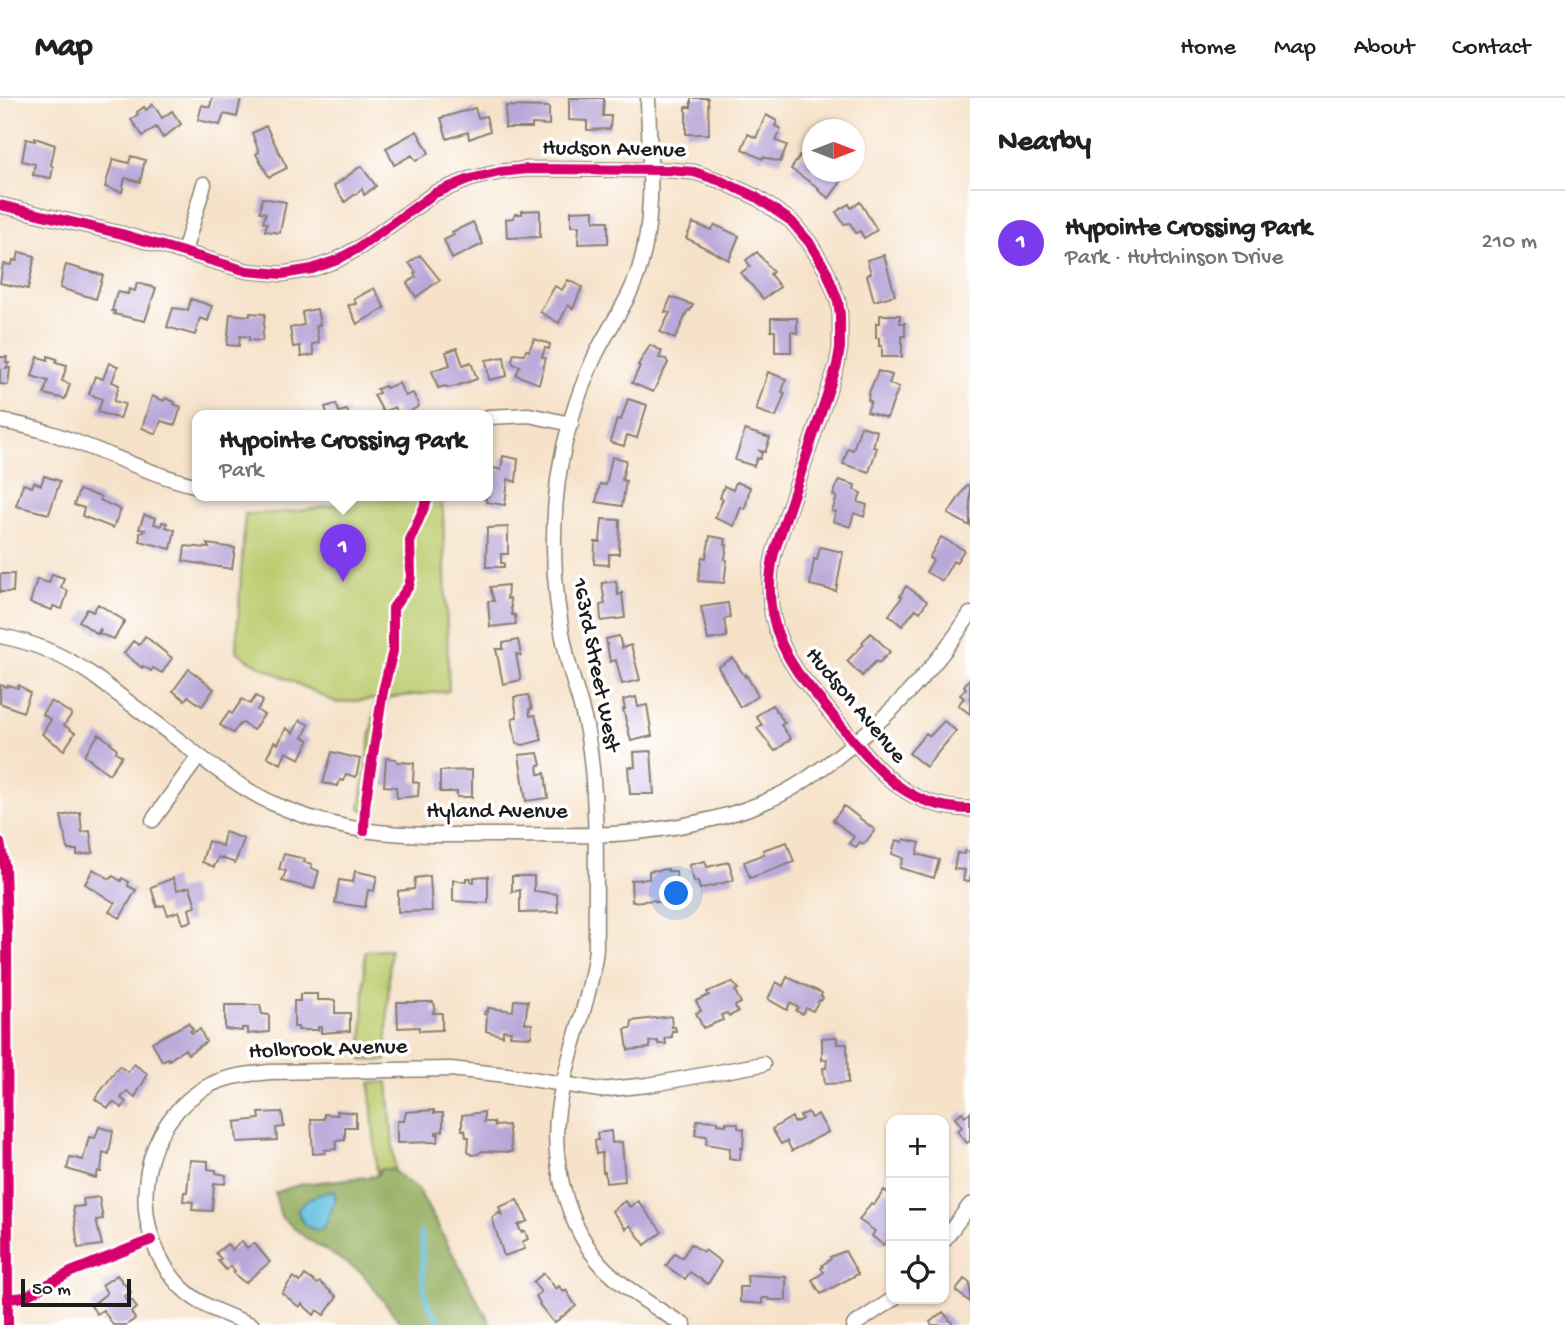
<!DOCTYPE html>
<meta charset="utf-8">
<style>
:root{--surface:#fff;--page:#f2f2f2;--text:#202124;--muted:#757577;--line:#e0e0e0;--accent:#7c3aed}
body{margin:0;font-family:"Gochi Hand",sans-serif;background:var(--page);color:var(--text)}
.controls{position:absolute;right:21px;bottom:21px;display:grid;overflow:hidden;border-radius:14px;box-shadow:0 2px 5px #0004}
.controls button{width:63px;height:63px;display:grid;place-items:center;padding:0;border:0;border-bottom:2px solid var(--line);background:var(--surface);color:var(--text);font:35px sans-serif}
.compass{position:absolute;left:802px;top:21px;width:63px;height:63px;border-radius:50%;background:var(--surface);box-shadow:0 2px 5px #0004;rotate:90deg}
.scale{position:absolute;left:21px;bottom:18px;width:110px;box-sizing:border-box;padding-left:7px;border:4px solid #1c1c1c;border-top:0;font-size:19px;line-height:24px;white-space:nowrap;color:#1c1c1c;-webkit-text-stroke:5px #fff;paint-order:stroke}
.you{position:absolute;left:677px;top:796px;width:24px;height:24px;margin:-18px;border:5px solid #fff;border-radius:50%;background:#1a73e8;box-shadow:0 0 0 10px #1a73e833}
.badge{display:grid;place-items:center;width:46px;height:46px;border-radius:50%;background:var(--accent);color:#fff;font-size:23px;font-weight:700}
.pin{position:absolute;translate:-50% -58px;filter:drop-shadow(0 2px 4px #0008)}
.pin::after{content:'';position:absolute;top:37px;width:24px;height:21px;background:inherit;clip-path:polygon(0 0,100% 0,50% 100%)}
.popup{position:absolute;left:192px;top:312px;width:301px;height:91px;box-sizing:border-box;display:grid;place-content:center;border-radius:14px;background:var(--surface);filter:drop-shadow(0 2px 5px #0005);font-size:23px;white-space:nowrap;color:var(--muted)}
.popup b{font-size:26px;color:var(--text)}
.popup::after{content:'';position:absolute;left:50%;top:100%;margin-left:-14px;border:14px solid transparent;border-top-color:var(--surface)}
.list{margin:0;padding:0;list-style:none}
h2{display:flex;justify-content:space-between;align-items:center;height:91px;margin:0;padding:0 28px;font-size:30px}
h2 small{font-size:23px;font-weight:400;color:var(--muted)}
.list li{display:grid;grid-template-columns:46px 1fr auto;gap:21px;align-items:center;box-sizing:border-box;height:105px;padding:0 28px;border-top:2px solid var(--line)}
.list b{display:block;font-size:26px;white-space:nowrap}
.list p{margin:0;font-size:23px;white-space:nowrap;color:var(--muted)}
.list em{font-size:23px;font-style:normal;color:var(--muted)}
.icon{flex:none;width:38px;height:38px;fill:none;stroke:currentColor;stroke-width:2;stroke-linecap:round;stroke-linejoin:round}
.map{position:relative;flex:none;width:970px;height:1227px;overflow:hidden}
header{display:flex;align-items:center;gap:42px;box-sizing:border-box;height:98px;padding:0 35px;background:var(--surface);border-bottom:2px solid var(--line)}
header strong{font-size:33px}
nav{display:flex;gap:38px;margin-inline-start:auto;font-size:24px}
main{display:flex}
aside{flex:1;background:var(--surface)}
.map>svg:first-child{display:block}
.green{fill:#bccb6d;stroke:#6c7444;stroke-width:2}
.forest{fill:#95af60;stroke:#58663e;stroke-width:2}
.water{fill:#61c0e0;stroke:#3e6e7e;stroke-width:2}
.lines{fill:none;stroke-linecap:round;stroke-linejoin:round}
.stream{stroke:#61c0e0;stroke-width:4.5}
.building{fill:#b9a7d9}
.minor-casing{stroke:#897f72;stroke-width:17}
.minor{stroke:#fff;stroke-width:14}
.cycleway-casing{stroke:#fff;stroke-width:15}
.cycleway{stroke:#d6006c;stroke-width:10}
.labels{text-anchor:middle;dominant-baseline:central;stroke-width:7;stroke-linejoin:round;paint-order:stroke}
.street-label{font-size:23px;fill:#1c1c1c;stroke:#fff}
</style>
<header>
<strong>Map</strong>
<nav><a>Home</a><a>Map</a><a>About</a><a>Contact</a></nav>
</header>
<main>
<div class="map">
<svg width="970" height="1227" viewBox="0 0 970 1227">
<rect width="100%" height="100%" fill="#fff"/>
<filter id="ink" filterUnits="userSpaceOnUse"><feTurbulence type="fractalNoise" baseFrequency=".0143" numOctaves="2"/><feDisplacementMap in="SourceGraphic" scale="14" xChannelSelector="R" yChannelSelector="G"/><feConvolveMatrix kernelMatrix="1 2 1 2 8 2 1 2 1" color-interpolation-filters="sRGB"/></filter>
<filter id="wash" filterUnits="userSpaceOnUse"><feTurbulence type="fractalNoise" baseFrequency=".00686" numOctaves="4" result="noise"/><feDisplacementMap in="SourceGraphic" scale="28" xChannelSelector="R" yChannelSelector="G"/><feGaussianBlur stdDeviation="1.57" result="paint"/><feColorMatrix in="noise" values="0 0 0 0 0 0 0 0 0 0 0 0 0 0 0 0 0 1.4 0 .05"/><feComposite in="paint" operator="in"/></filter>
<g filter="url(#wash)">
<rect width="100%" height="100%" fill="#f6e2c9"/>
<path class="green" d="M364,398H441L443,414L449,593L387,600L370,713L360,711L376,601L337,605L252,564L236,553L245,416C287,415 325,412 364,398Z
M390,852L386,963L362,962L365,853Z
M388,984L395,1074L391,1071L377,1078L370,985Z"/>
<path class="forest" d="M380,1071H391L419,1093L491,1227H402L362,1175L306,1140L281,1119L275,1095L301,1086L377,1078Z"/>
<path class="water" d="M333,1093L336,1099L326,1125L321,1132C307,1131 300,1126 298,1111C308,1098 317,1097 333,1093Z"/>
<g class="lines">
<path class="stream" d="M421,1134C424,1157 420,1181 427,1203C429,1211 437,1220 443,1227"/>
</g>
<g id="blocks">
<path class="building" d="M212,0H241L237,19L224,16L220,27L198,22L202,7L210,9Z
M569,0H604L603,18H611L610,31L587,32V23L569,22Z
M691,0H708L709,36H686V9H691Z
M153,6L162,20L172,13L181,26L163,40L156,29L143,38L131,22L138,16L137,14L144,9L146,12Z
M506,8L549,9V27L532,26V30H505Z
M475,10L478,20L486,18L490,33L469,41L468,34L447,41L441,20Z
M766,17L777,23L775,28L781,31L776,43L787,47L780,64L763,59L762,61L742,51L748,36L756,40Z
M266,28L287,70L269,79L256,56L259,54L252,35Z
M417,33L429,55L416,63L412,57L394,67L386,50Z
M35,40L55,47L51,67L53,69L51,80L33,77L35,66L22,63L26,41L35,43Z
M800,57L813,65V74H836L835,76L843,81L829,100L818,92L819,90L791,71Z
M131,58L145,62L140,84L125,80L122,94L105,89L113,61L129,65Z
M361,68L376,88L364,97L362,91L345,104L334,88Z
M262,100L286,104L280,135L265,133L267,125L263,124L266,115L260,114Z
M860,104L877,132L864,140L860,133L856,135L850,125L844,126L836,114L849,106L851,110Z
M540,112V139L507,140L506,121L513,120L515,116H522V113Z
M594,112V123H608V145L578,146L579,128H571V113Z
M473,124L483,146L452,161L444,142L454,137L452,134Z
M693,125L711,132L715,127L739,138L729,162L686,140Z
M19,154L35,158L28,191L0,185L3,166L12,167L13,162L17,163Z
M757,154L773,174L770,176L780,189L763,201L741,175L750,168L746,162Z
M420,157L440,182L416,199L407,185L416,179L414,176L416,174L409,165Z
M884,157L895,197L874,203L867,177L871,175L867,162Z
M66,167L103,177L96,201L60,190Z
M568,182L582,189L573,211L568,207L559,225L540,214L555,188L562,192Z
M137,185L156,190L145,223L114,216L115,213H112L117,194L128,196L129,191L135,193Z
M374,190L385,210L357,226L348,207L356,206L354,201Z
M671,199L693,207L690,213L688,212L675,241L660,234L670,215L665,214Z
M191,201L212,208L208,223L200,220L195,237L167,229L173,210L188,212Z
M317,211L320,227L316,228L319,245L312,246L314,257L301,259L300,248L293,249L290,230L304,227L302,214Z
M250,215L265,216L262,243L249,242V239L240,238L239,248L227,247L230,216L250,218Z
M880,217H900V225H905V238H902V259H882V248H879V240H876V225H880Z
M771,220H797V235L791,234V254H775V233H771Z
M534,241L550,246L549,251L545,250L542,259L546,260L539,286L516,277L520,268L513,266L512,262L514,255L524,256L526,252L529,253Z
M650,247L662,253L659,260L666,261L668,265L653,294L632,285L640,268L638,267Z
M457,250L463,267L471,264L477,281L456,288L447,290L446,288L438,290L432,273L450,267L446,254Z
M48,258L57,261L56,264L67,267L62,283L70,286L65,301L44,296L48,283L32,278L38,259L48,262Z
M0,259H7L6,264L9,265L6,270H10L8,287L0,286Z
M504,259L507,278L489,282L486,262Z
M109,265L118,268L112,284L119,287L114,303L125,306L120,321L98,314L102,301L89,296L95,278L103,281Z
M878,273L892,277L889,286L899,289L887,320L867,314L871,303L868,302L869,295Z
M768,274L786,281L782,294L785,295L776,319L756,312Z
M399,285L405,298L413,295L419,308L403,318H399L395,309L383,314L374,297L379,295L377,291L385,288L386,290Z
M152,298L164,303L165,300L175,304L174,306L181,309L175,327L161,323L156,336L142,330Z
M628,301L647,307L637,340L627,337L624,348L610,344L617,321L621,322Z
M336,306L339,314L347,312L349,318H328L325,309Z
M861,328L877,333L873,349L877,350L869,374L843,366L848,350L853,352Z
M745,332L770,340L765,354L760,353L762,355L760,361L757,360L754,368L735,362Z
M503,358L518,361L516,384L508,381L505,407L486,404V398H488V379H491V369L501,372Z
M612,359L626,362L622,382L626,383L622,408L596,404L600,386L606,387Z
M44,378L60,383L49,416L16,408L23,386L32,389L34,384L41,387Z
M839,382L855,387L854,392L861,395L858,404L867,407L864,419L854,415L850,429L833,423L836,414L832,413L837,399L833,397Z
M736,384L750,389L745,411L741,409L734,428L715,420L723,401L720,400L724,388L733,392Z
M967,387L970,388V428L948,416Z
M79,392L101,399L100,402L121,412L113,430L82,418L84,410L74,407Z
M144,417L156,420L154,426L161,428L162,424L167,425L166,429L175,432L171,451L140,443V434L146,432L139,431Z
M602,421L620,422L619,456H609V467L594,466L595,444H600Z
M508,429V456H501V465H504V469H486L487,430Z
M710,438L726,441L725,447H727L725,461L727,462L724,485L698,483L702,459L706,460Z
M941,439L964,452L956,465L953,463L942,483L926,474L933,462L929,460Z
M207,446L235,450L232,471L183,463L185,448L209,450Z
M820,449L843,454L836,493L810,487L814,461L817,462Z
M0,476H14L13,494H0Z
M52,476L64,480L61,490L68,493L62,511L53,508L52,512L30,505L37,481L49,485Z
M616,483L618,497L622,495L625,520L601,523L600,507L605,506L602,485Z
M508,487L507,501L510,500L512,517H515L516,526L490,529L488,503H494L490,489Z
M906,488L927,503L920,514L916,511L902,528L889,517L902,499L900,498Z
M728,505L730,519L724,521L727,539L708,542L701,509Z
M98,506L125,523L114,541L99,536L101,532L100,531L97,536L79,523L87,511L93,514Z
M871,535L890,554L879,565L876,563L862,578L847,563L864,546L862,544Z
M145,538L172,560L162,575L153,570L151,573L143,568L142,570L124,555L133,543L139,547Z
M619,538L622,550L631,547L640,582L622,586L616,562L610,564L606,541Z
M518,542L521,557L516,556L521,582L503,586L496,551H503V545Z
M733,560L745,579L746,576L758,598L740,609L718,569Z
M189,571L214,591L202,608L188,598L185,602L173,593Z
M970,580V616L958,607L964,600L960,597L966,590L964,588Z
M0,587L7,589L8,587L18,590L19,587L30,595L23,614L0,605Z
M528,597L532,611H529L530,618L535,617L542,642L523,647L516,645L512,620L517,619L514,599Z
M256,598L263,603L257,612L264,617L253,632L243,625L240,626L233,635L220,627L229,614L232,616L242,601L250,606Z
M636,599L638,609L647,607L652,638L631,643L623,611H625L623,602Z
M51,603L72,616L64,627L75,635L64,652L42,636L51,622L42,616Z
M772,607L785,625L781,627L791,641L775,653L757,630L762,627L756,618Z
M300,622L309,627L303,639L309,642L300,661L286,654L281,666L267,659L274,644L278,646L286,630L293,635Z
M944,623L956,633L926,669L909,655L926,635L930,638Z
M99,636L111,645L117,651L116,654L122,658L109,676L84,657Z
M651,653L654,696H630L628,669H635L634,654Z
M332,654L360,661L356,679L346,676L344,683L340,682L338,688L323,685Z
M538,655L541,667H538L539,676L545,675L548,700L526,703L519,657Z
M386,660L396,661L397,664L414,665L413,684L419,685L418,698L397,700L396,689L384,688Z
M472,672V699H457V694H440V673Z
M844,708L875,732L864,746L860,744L856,749L849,745L854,739L833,722Z
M80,714L82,734L90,733L93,755L77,757V752H68L61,718Z
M225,734L244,741L235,765L219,759L214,769L202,764L208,743L222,748Z
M904,741L920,745L917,756L939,762L934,780L900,770L903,760L892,756L896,742L903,744Z
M787,744L794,764L750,780L744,764L764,756L763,752Z
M965,753L970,754V784L963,783L965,772L954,771L957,755L964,756Z
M284,756L305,761L304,764L312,766L311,770L319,773L314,791L282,783L286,773L279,771Z
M705,763L707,769L729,764L734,782L700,791L698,783L694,784L689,767Z
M93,771L110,781L113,778L121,783L122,780L129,784L128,788L136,792L120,820L109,814L115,805L85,786Z
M668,771V773H676L677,790L665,791L666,804H656L655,802L632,804L631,782L649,781V773Z
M355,773L377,778L374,793L368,792L365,809L335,805L339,782L353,784Z
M430,778L432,813L398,814V793L414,791L415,780Z
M488,778V805L453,803V782L466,784V780H471V784H474V779Z
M512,778H534V793L557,796L558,814L520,815V792L512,794Z
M173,780L177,792L190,789L196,808L189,811L192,823L183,826L179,813L168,817L164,807L157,809L151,789Z
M787,879L822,895L821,898L823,900L821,903L819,902L813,913L806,910L803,916L796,913L798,909L790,905L787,912L768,901L776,884L783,888Z
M732,884L738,891L735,893L741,905L735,908L738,914L729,918L727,915L721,917L723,922L703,930L696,915L701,913L696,903L709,897L707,894Z
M300,896H317V902H335V915H350V933L321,935V929H318V932H298V929H294V903H300Z
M514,902L528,903L525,925L532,926L531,939L510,938L511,933L503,932V938L486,933L487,917L484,916L485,913L488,914V910L513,913Z
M397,904H433L435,908L433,915H442V932L419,933V929L398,930Z
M225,907H260L262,916L269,917V934L248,936V930H242V933L225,931Z
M671,918L672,929H675L676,933H672V939L665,940L666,946H658V943L649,944L650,950L628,952L625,931L631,930L632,923Z
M188,925L193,931L190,933L192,935L200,931L206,944L188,956L185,951L169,962L168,960L162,963L152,944Z
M837,939V946H847L848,985L825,986L823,970H826L827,961L822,962V940Z
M134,966L148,976L135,999L127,993L121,1000L126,1004L122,1010L113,1004L108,1010L95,1001L119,968L128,974Z
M434,1012V1015H443V1033L436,1034V1036H439L437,1044L397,1045V1023H404L406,1014Z
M337,1013L356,1015V1029H345V1042L336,1043V1051L325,1052V1055L313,1056L311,1021H324V1016L338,1017Z
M282,1014L284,1029L276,1030L277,1042L237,1044L235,1024L260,1021L259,1015Z
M484,1014V1024H494L495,1028L508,1027L512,1054L482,1053L478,1056L472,1057L468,1053L469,1039H466L465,1032H462V1017Z
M808,1014L811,1020L818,1016L828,1034L792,1053L787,1043L781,1046L772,1031L792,1019L794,1025L802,1021L800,1018Z
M962,1014L965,1018L970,1014V1043L967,1045L957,1033L962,1029L955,1020Z
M697,1022L718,1023V1026L726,1027V1024L738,1026V1030L744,1031L743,1051L741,1050L740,1062L729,1060L730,1050L706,1046L707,1038L695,1037Z
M99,1029L113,1033L109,1056L103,1054L101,1074L98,1073L96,1080L67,1071L70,1059L83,1062L89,1039L95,1040Z
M611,1033L612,1045L622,1044L625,1083L606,1085L605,1074H603L602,1055L596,1056L595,1042H598L597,1035Z
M190,1062L208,1063V1071L216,1072V1075L226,1077L225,1086L214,1085L212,1113L192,1112L193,1104L183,1103L184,1094H187Z
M884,1092L891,1097V1139L883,1147L872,1138L875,1133L859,1122L871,1105L874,1107Z
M99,1099L103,1121L96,1122L102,1147L78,1150L73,1109L84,1108L83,1101Z
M517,1102L528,1123L518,1127L521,1134L525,1133L528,1141L522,1144L525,1151L504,1158L492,1120L499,1115L502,1117L499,1109Z
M625,1103L630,1109L638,1103L662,1134L645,1147L630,1127L626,1131L612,1113Z
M242,1143L247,1150L254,1145L270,1164L245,1185L233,1175L235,1173L231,1168L226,1172L218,1163L221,1161L216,1155L227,1146L232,1152Z
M691,1146L703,1154L705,1152L721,1164L708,1186L690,1174L685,1181L666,1168L675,1155L682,1160Z
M845,1153L858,1176L821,1196L812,1182L824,1174L821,1170L823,1169L822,1167L831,1161L830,1159Z
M544,1175L556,1191L559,1188L564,1194L566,1192L576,1208L554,1225L539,1206L540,1205L536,1198L541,1194L533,1184Z
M117,1177L131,1194L124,1198L128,1205L132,1202L137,1210L131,1214L135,1221L126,1227H113L103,1212L97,1216L91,1208L107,1195L102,1187Z
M305,1177L318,1186L320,1184L337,1199L324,1217L317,1212L314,1217L302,1206L299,1209L282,1195L293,1179L300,1184Z
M747,1177L786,1179V1202H769V1200H762V1206L740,1204V1189H748Z
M964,1181L970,1185V1204L956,1193Z
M943,1214L954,1227H932L930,1224Z"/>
</g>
</g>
<g filter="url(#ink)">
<use href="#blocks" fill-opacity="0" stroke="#897f72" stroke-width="2"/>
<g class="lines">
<defs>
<path id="minor" d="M648,0C649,55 656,115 640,168C631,201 609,228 595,258C575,301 560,352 556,400C551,455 555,509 568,563C574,588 584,613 588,639C599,709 595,781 596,851C590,906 566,957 558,1012C550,1067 570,1142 614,1179C635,1197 660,1213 684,1227
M0,107L122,136L247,173L282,176L312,171L337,162L360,149L435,95L470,81L500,74L528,71L668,72L694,74L721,83L756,99L791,123L809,144L826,172L838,203L840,217V250L837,267L774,455C764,499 772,537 798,575C814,594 830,614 846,634C882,677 909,710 970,711
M184,154L204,86
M488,319L529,317L571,326
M0,323C70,333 130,372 198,388
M0,538C33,544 63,557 91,576C122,599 153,623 184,646C211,668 240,690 272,705C352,741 414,737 500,737C545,737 592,739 637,734C682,729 730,720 771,701C794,691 813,677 833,662C887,621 933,574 970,516
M153,722L199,658
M944,1142L970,1107
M252,1227C224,1216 193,1206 174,1181C125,1121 140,1022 212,986C229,978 250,976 269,974L450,971L507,977L600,992L648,987L763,966
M854,1227L893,1201"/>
</defs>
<use href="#minor" class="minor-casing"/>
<use href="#minor" class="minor"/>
<defs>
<path id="cycleway" d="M0,107L122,136L247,173L282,176L312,171L337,162L360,149L435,95L470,81L500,74L528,71L668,72L694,74L721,83L756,99L791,123L809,144L826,172L838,203L840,217V250L837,267L774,455C764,499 772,537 798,575C814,594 830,614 846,634C882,677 909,710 970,711
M364,733L365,708L383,593L393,553V510L409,488L411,479L410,442L429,398
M0,745L5,770L7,831L8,1227
M8,1201L24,1199L71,1174L151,1142"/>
</defs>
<use href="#cycleway" class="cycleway-casing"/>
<use href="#cycleway" class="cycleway"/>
</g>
</g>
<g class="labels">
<g class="street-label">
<text transform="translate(614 52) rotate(1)">Hudson Avenue</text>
<text transform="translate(595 567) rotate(79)">163rd Street West</text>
<text transform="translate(855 608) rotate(50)">Hudson Avenue</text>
<text x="497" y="714">Hyland Avenue</text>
<text transform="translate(328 952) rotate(-2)">Holbrook Avenue</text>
</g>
</g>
</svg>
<div class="controls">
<button>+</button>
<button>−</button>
<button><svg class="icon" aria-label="locate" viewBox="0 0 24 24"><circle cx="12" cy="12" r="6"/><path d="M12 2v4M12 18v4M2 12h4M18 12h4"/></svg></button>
</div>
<svg class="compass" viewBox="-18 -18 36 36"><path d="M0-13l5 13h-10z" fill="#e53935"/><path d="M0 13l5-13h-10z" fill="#757577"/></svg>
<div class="scale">50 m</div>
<div class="you"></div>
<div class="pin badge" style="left:343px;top:484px">1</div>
<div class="popup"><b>Hypointe Crossing Park</b>Park</div>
</div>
<aside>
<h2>Nearby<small></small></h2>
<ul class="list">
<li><span class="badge">1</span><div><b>Hypointe Crossing Park</b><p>Park · Hutchinson Drive</p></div><em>210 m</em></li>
</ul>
</aside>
</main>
